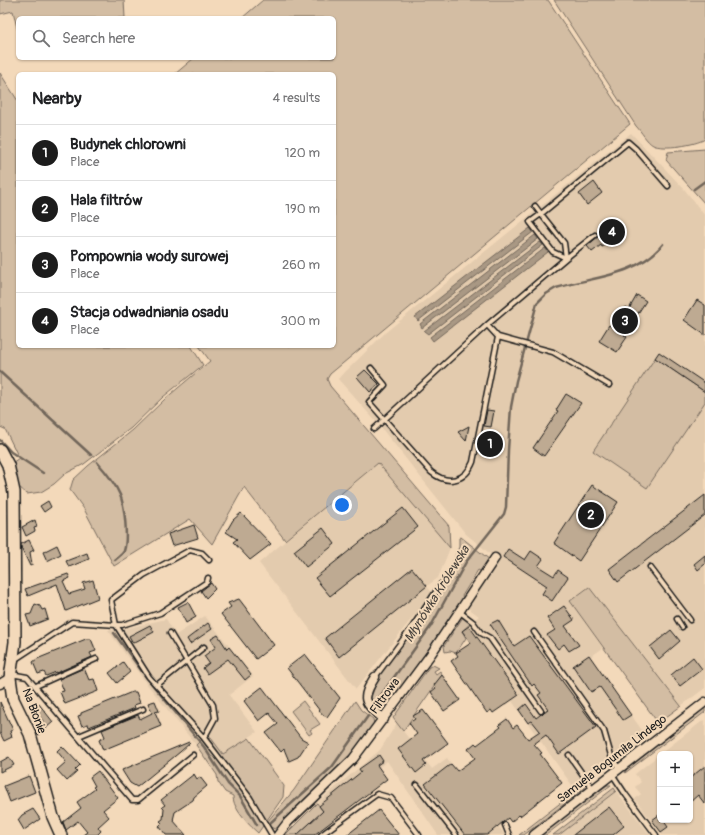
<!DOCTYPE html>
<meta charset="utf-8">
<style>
:root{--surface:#fff;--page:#f2f2f2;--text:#202124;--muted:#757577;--line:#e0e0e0;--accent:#1c1c1c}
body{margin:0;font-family:Pangolin,sans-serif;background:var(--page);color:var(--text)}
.controls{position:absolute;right:12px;bottom:12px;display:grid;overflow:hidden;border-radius:6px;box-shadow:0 1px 3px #0004}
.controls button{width:36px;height:36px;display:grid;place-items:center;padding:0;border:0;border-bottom:1px solid var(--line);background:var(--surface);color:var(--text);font:20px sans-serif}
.you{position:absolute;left:342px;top:505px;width:14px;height:14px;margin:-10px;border:3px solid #fff;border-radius:50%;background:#1a73e8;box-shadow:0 0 0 6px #1a73e833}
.badge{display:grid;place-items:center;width:26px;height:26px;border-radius:50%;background:var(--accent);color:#fff;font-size:13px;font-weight:700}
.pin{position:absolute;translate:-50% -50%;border:2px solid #fff;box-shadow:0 1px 4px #0006}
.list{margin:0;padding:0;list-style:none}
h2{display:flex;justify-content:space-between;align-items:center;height:52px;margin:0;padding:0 16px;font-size:17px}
h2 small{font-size:13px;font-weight:400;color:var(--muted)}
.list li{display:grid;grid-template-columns:26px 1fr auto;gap:12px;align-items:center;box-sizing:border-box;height:56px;padding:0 16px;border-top:1px solid var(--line)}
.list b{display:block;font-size:15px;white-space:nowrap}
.list p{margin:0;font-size:13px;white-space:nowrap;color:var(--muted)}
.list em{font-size:13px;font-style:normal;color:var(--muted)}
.icon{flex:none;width:22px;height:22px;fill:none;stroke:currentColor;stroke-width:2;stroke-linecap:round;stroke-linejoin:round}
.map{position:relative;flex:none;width:705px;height:835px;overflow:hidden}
.search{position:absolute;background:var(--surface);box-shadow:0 1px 3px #0004;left:16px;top:16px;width:320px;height:44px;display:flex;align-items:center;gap:10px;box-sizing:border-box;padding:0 14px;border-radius:6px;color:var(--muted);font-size:15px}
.panel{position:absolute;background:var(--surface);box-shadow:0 1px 3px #0004;left:16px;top:72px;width:320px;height:276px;border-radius:6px}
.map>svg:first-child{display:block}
.built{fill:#e3cbae}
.green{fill:#d3bda3;stroke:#786c60}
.water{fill:#a99884;stroke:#71665a}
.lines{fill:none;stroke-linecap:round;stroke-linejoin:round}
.stream{stroke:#71665a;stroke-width:2.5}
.building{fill:#beaa92;stroke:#1c1c1c}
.lane-casing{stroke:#1c1c1c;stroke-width:7}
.street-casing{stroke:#1c1c1c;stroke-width:11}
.secondary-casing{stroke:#1c1c1c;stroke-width:14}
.lane{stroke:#f3d9ba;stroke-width:4}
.street{stroke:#f3d9ba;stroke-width:8}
.secondary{stroke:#f3d9ba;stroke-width:11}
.labels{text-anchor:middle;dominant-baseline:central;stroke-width:4;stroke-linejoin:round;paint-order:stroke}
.street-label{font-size:12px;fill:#1c1c1c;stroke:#f3d9ba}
.water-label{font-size:13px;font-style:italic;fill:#4d4740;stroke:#f3d9ba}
</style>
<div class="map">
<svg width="705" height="835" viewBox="0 0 705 835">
<rect width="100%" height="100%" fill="#f3d9ba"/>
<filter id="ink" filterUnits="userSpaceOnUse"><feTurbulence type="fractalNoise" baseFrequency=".025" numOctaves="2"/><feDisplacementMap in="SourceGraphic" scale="8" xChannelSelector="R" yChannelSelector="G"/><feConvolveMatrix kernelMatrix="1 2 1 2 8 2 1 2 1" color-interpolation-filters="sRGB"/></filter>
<g filter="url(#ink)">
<path class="built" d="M631,133L685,190L705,216V688L681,706L589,587L570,600L603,648L590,657L644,733L574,788L462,631L479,616L468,608L499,561L466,534L379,425L338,379L386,332Z
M378,463L450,548L438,578L427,586L432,593L356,689L259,563Z
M205,616L253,676L229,695L257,732L223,754L211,738L201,740L196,745L146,683L108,630H119L166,619L176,635Z
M705,719V835H662L635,799L641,794L635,787L641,782L635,774L660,754V820H690V754H660Z
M397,723L432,769L447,758L505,835H438L387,761L324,811L317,803L380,750Z
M616,791L650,835H559Z"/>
<path class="green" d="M0,0H124L125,18H18V32L13,11L0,14Z
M263,0H548L630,124L330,374L327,379L330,386L449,526L450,548L378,463L285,540L244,487L212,544L190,519L114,566L84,509L70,490L73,480L88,466L133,430L165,399L210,361L199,346H334V74H175L194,58H334V18H242Z
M554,0H705V139C696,145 663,150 653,145C647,142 641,131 636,126Z
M0,73L18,101V346H191L203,365L163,397L131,428L84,464L65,474L54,484L41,492L27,494L18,486L12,463L19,458L5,429L0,427Z
M705,149V204L666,160L668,152Z
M655,358L705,392V402L647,488L593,451Z
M461,537L490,560L482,572L478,570L462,596L464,600L385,709C379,709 373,704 371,698L378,677L428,609L446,578L459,547V538Z
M589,587L681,706L658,723L570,601Z
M463,617L471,623L462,631L466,638L456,653L450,651L445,652L444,646Z
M433,665L439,668L434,671L436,674L440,671L442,675L403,731L393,718L429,667Z
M303,701L320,724L310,730L312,733L309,735L291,711Z
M355,701L361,710L373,719L374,724L350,757L278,827L275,829L270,827L267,822L294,790Z
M705,708V712L625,773L627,768Z
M211,738L223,754L249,738L284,786L283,797L258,833C248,824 233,809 233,796L225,792L218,782L217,775L196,745L201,740Z
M585,784V788L524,835H519Z
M607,785H611L546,835H541Z
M614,788L616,791L559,835H553Z
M317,803L325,814L318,816L297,835H285Z"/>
<path class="water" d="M530,228L533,232L418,321L415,317Z
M535,235L538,239L422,328L420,324Z
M540,242L543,245L428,334L424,331Z
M545,248L548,252L433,341L430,337Z"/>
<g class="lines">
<path class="stream" d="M694,189L705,181
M0,372L91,455
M0,440L11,452L43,473
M97,462C106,472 115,483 120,495C125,507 128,539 124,551C122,555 118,557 115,560
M114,633L146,677L204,747L228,784L240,796L257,825
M376,702L431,626L466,562L504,514L506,507L508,450L511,407L516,381L537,303L546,294L556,288C592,277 638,276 663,244
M270,823L332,767L368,716"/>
</g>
<path class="building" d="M594,182L602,193L587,205L579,194Z
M615,220L624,232L608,244L602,247L601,245L592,252L587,246L601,234L599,232Z
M637,295L646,301L624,335L627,337L617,352L599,341L609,325L612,327L626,307L629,309Z
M697,300L705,305V335L684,320Z
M659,352L705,383V392L655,358Z
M365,370L379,384L370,392L357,377Z
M566,394L581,403L544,456L533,448L558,411L556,410Z
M487,410L494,411L491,427L484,426Z
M469,426L466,441L458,432Z
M489,434L496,436L491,454L484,453Z
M592,485L618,502L579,561L554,543Z
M705,495V515L618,582L609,569Z
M48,501L51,507L44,512L40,506Z
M403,508L418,527L330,596L315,578Z
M241,513L271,544L250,560L233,542L237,539L226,532L233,520Z
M35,520L37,527L34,528L35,531L26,536L22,527Z
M194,525L198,538L172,546L168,534Z
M323,528L335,544L306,567L294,551Z
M29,540L34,550L30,552L32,565L30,566L21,547V544Z
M57,545L61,554L47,561L43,552Z
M508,549L525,560L531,551L543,559L538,566L554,576L558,570L568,577L552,601L542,594L547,586L503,557Z
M87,553L89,559L69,567L66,561Z
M705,555V564L698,570L694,564Z
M412,568L427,586L339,657L325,638Z
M68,574L70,578L63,581L69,594L85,589L83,583L93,580L98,598L66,611L57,584L28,596L25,589Z
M211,583L215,589L206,598L201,591Z
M239,599L274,645L256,659L221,614L231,607L228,603Z
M188,602L196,617L186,623L178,607Z
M35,604L40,606L42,610L45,609L48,619L30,626L26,615L31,614Z
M564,606L574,620L565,626L579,645L569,651L564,644L558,649L547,635L555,630L547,618Z
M498,620L514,646L529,636L596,727L559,754L546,735L534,744L542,753L540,754L562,783L520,816L519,815L511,822L508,818L487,835H465L425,784L451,764L457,771L475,758L468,749L475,743L477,745L501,727L499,725L507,719L513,728L517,725L528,739L540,731L532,721L528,723L519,710L526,704L536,718L548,709L538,695L541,693L534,684L532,686L490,624Z
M208,623L212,629L190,644L187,639Z
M150,625L154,632L133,643L129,636Z
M469,626L519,695L493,713L491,710L487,713L451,661L458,656L456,653L471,643L462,631Z
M671,630L680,641L659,659L650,647Z
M218,635L227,649L229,647L251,675L245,680L228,659L207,674L203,668L209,663L204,656L216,647L211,639Z
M86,639H91L96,651L90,653L92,657L56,673V672L46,676L44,672L38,674L33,662L37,659Z
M305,654L340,698L327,717L323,715L287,668Z
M589,655L631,715L623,720L600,687L591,692L573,666Z
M693,657L702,669L680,686L671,675Z
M123,662L130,672L117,683L109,673Z
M84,668L89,680L94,679L98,691L65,704L60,692L64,691L59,679Z
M442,675L460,700L444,711L431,692L436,688L434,685Z
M262,687L301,738L308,742L298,757L289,761L284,749L281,752L266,733L278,724L269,713L259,721L244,701Z
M132,692H136L140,703L134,705L135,708L89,727L88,724L82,726L78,716L81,715V713Z
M155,701L159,711L155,712L161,726L103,750L99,740L105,737L102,730L138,715L140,719L152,713L148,703Z
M0,702L13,730L10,731L12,737L4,741L0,733Z
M39,704L53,722L38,735L35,728L43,721L33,709Z
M423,710L448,743L423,761L426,765L416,773L398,749L417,734L409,723L415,719L413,716Z
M189,742L190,743L180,752L137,787L130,783L123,772L122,770Z
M62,746L80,765L75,770L77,772L67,781L57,770L66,762L57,751Z
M379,755L383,761L377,765L387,779L314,835H297L323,811L319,806L361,772L359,769Z
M9,757L14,765L0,772V762Z
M705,766V804L698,795L690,802V778Z
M98,771L118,798L103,810L109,817L98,827L101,831L97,835H83L87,832L78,821L66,830L63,822L81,808L77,802L95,789L93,787L95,786L90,777Z
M194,774L197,779L200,777L207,786L194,797L193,800L175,812L173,820L186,835H166L159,826L162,823L160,821L163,819L164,809L162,807L165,805L161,800Z
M29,776L35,792L10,802L4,786Z
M609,807L624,826L613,835H573Z
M33,809L40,819L24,830L18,820L22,815Z
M379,810L399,835H347Z
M659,815L660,820H663L668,827L661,832L652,820Z"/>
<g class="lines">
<defs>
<path id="lane" d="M535,206L541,214L628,142L636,149L668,186
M498,337L553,352L609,385
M371,368L385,385L369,402L431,472C447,485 465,482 473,462L498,337L487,325
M374,429L487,325L566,258L553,252L530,222L541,214L564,243L566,258L595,235
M650,567L690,620
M208,578L207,582L160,613L122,625H116L111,600L144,575L190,550L202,553L209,560
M460,612L473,622L481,633L490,638L541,711
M677,619L682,627
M534,632L604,731L612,759L619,768
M170,633L213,705L215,718L204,738
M14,660L72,622L116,625L149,677L204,738L250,798L272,835
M11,674L27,677L132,800H138L193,755
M375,677L413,626L441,584
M157,685L204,647
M36,686L96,659
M79,736L143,709
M569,755L593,789
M612,774L626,795L656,835
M417,785L456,835
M505,825L509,835
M321,835L377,794L391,798L419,835"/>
<path id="street" d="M375,677C361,699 363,702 384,719
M0,684L10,678
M278,835L288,822L353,759L431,654L495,558
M534,835L705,702"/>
<path id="secondary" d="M0,450L8,465L14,492L15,642L10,678L13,699L30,734L53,817L61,835"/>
</defs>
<use href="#lane" class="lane-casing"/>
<use href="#street" class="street-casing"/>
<use href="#secondary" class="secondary-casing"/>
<use href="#lane" class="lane"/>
<use href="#street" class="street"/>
<use href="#secondary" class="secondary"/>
</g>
</g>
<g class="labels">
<g class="street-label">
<text transform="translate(385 696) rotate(-54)">Filtrowa</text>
<text transform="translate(34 711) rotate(69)">Na Błonie</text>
<text transform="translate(612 759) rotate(-38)">Samuela Bogumiła Lindego</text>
</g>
<g class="water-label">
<text transform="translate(437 594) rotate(-58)">Młynówka Królewska</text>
</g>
</g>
</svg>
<div class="controls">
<button>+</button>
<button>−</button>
</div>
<div class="you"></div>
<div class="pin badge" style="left:490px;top:444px">1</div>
<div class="pin badge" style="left:591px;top:515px">2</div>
<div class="pin badge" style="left:625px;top:321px">3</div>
<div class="pin badge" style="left:612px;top:232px">4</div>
<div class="search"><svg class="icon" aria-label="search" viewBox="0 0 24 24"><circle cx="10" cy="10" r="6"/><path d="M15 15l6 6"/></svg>Search here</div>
<section class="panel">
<h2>Nearby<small>4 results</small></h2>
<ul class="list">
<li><span class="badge">1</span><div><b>Budynek chlorowni</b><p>Place</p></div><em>120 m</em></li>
<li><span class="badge">2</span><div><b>Hala filtrów</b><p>Place</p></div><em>190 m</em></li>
<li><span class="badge">3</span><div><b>Pompownia wody surowej</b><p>Place</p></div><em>260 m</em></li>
<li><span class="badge">4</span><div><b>Stacja odwadniania osadu</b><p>Place</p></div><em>300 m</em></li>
</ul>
</section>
</div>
